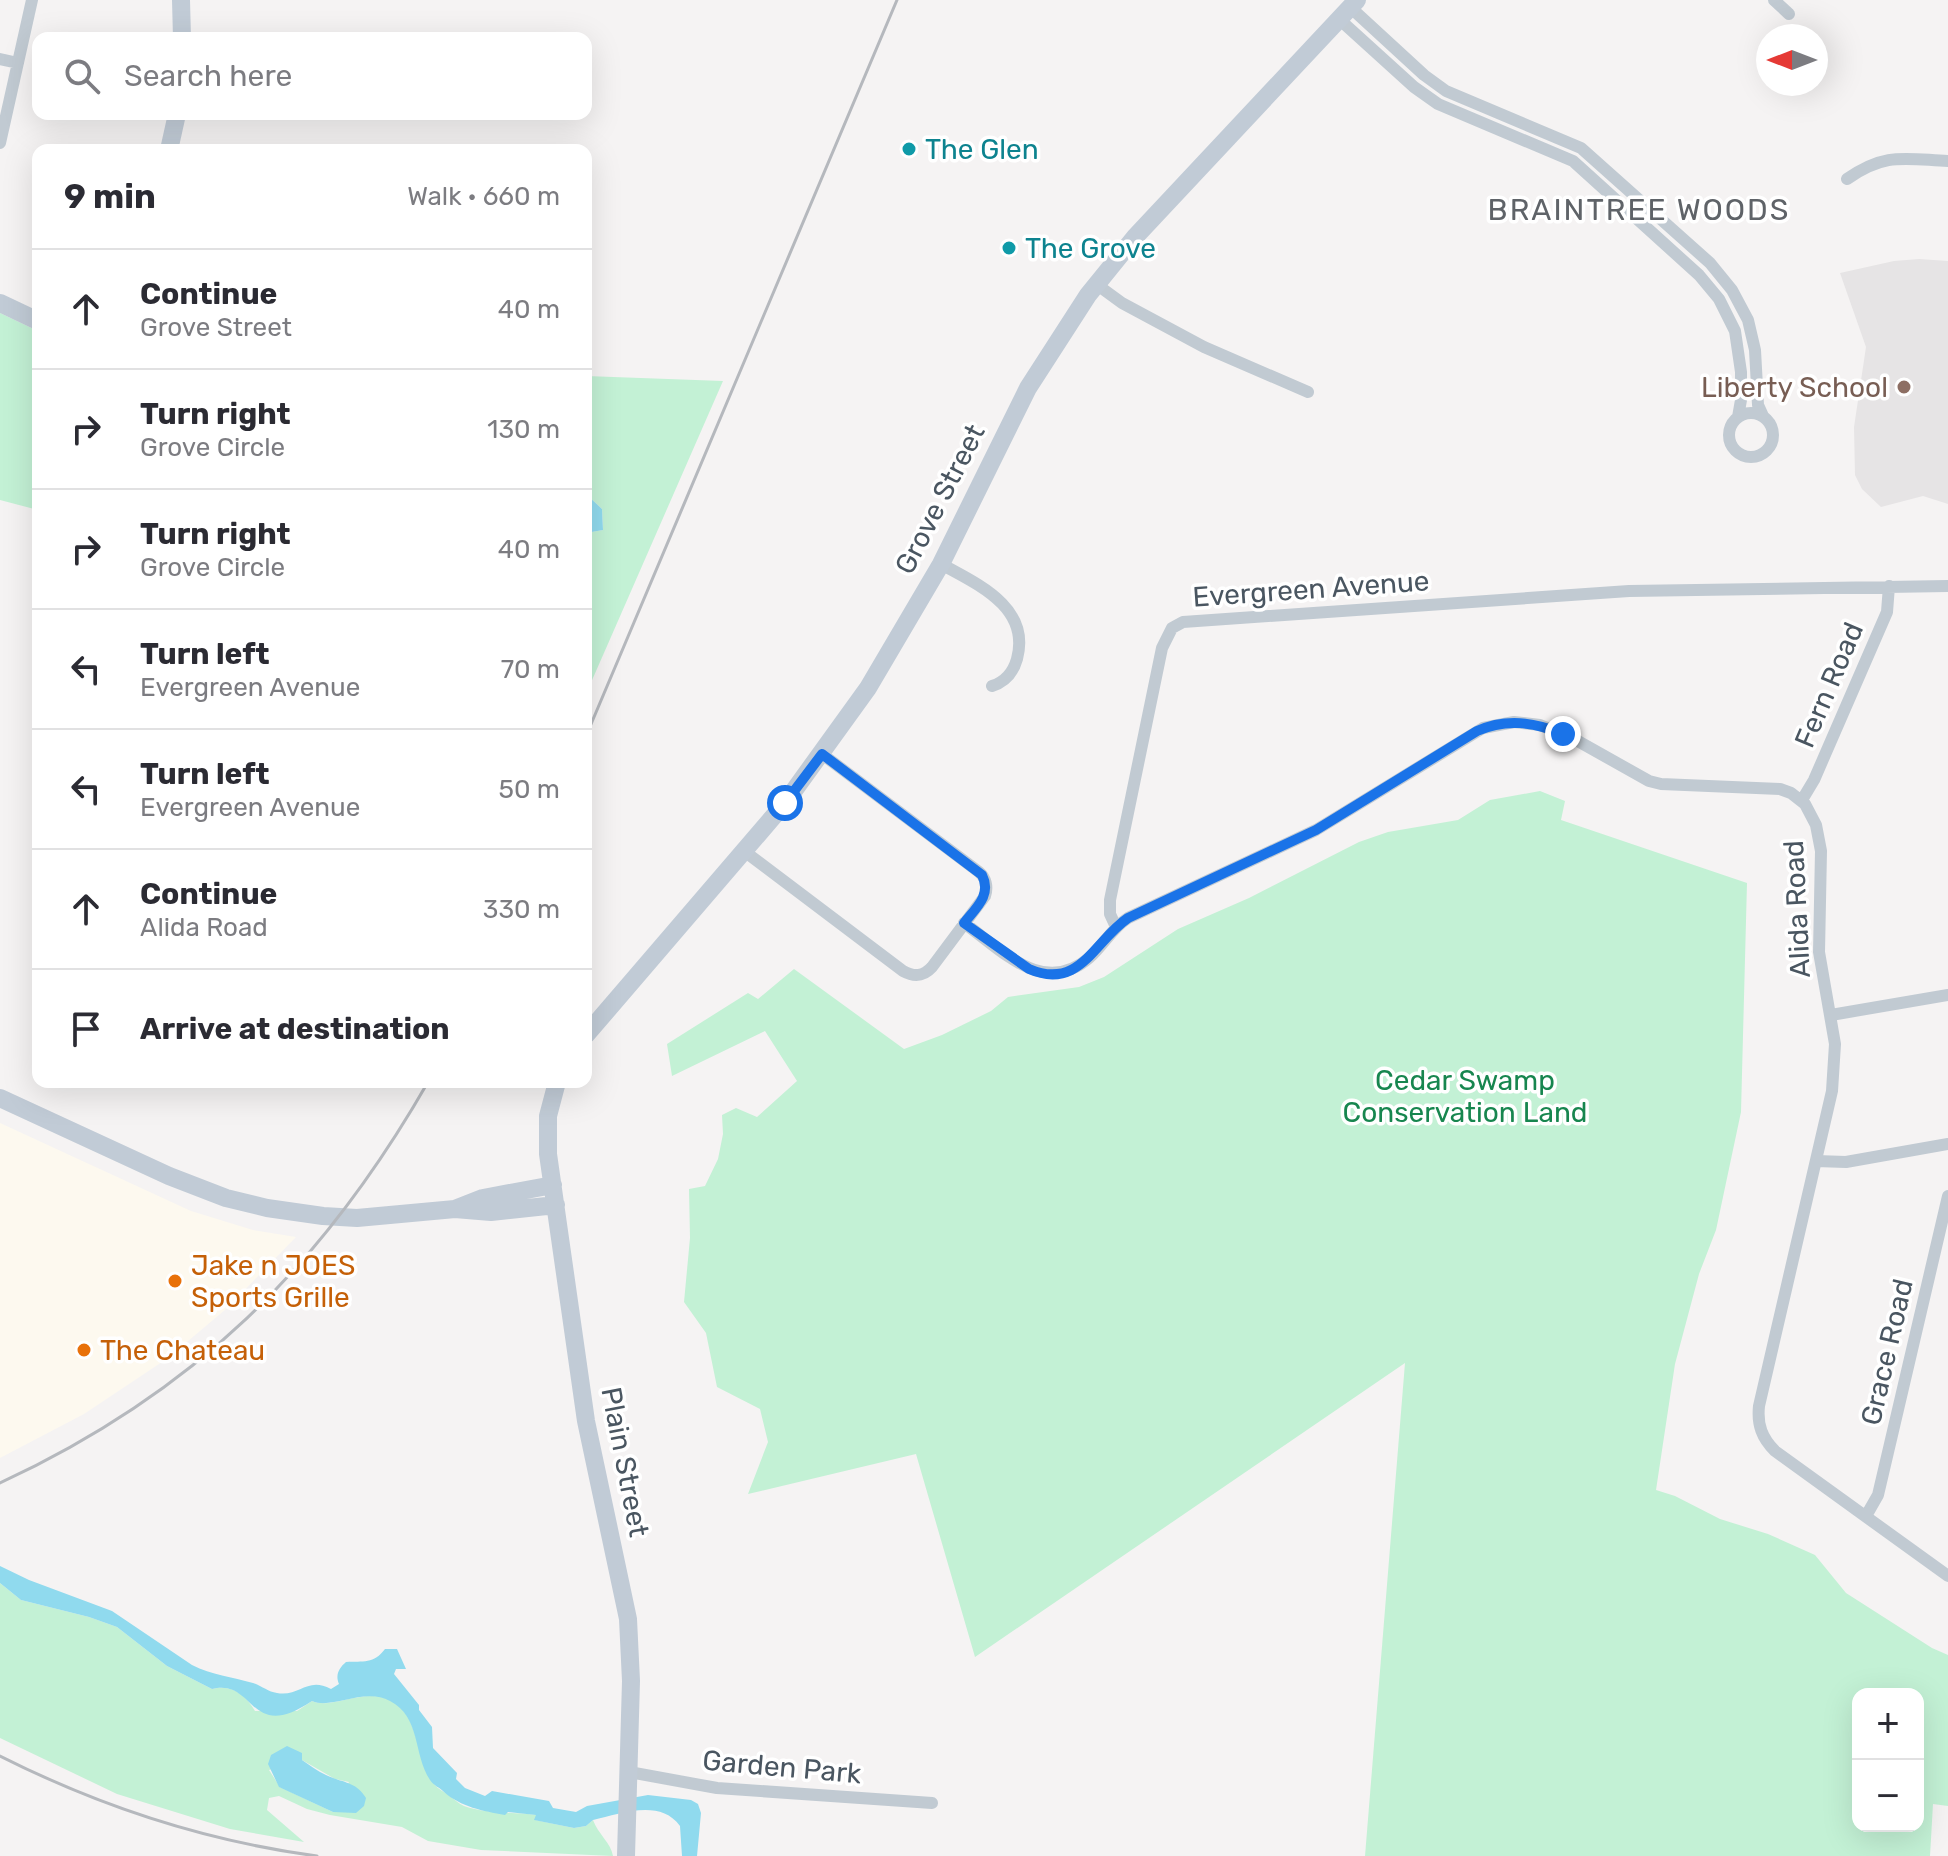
<!DOCTYPE html>
<meta charset="utf-8">
<style>
:root{--surface:#fff;--page:#f2f2f3;--text:#2b2b33;--muted:#7c7c81;--line:#e1e1e2}
body{margin:0;font-family:Rubik,sans-serif;background:var(--page);color:var(--text)}
.controls{position:absolute;right:24px;bottom:24px;display:grid;overflow:hidden;border-radius:16px;box-shadow:0 8px 32px #0002}
.controls button{width:72px;height:72px;display:grid;place-items:center;padding:0;border:0;border-bottom:2px solid var(--line);background:var(--surface);color:var(--text);font:40px sans-serif}
.compass{position:absolute;left:1756px;top:24px;width:72px;height:72px;border-radius:50%;background:var(--surface);box-shadow:0 8px 32px #0002;rotate:270deg}
.stop{position:absolute;width:24px;height:24px;margin:-18px;border:6px solid #1a73e8;border-radius:50%;background:#fff}
.stop.end{background:#1a73e8;border-color:#fff;box-shadow:0 2px 8px #0008}
.list{margin:0;padding:0;list-style:none}
h2{display:flex;justify-content:space-between;align-items:center;height:104px;margin:0;padding:0 32px;font-size:34px}
h2 small{font-size:26px;font-weight:400;color:var(--muted)}
.list li{display:grid;grid-template-columns:52px 1fr auto;gap:24px;align-items:center;box-sizing:border-box;height:120px;padding:0 32px;border-top:2px solid var(--line)}
.list b{display:block;font-size:30px;white-space:nowrap}
.list p{margin:0;font-size:26px;white-space:nowrap;color:var(--muted)}
.list em{font-size:26px;font-style:normal;color:var(--muted)}
.icon{flex:none;width:44px;height:44px;fill:none;stroke:currentColor;stroke-width:2;stroke-linecap:round;stroke-linejoin:round}
.map{position:relative;flex:none;width:1948px;height:1856px;overflow:hidden}
.search{position:absolute;background:var(--surface);box-shadow:0 8px 32px #0002;left:32px;top:32px;width:560px;height:88px;display:flex;align-items:center;gap:20px;box-sizing:border-box;padding:0 28px;border-radius:16px;color:var(--muted);font-size:30px}
.panel{position:absolute;background:var(--surface);box-shadow:0 8px 32px #0002;left:32px;top:144px;width:560px;height:944px;border-radius:16px}
.map>svg:first-child{display:block}
.commercial{fill:#fdf9ef}
.education{fill:#e6e4e5}
.green{fill:#c3f1d5;fill-rule:evenodd}
.water{fill:#90daee}
.lines{fill:none;stroke-linecap:round;stroke-linejoin:round}
.street{stroke:#c1cad2;stroke-width:12}
.secondary{stroke:#c1cbd6;stroke-width:18}
.rail{stroke:#b5b8bd;stroke-width:3}
.route{stroke:#1a73e8;stroke-width:10}
.culture-dot{fill:#0f9aa8;stroke:#fff;stroke-width:3}
.education-dot{fill:#8d6e63;stroke:#fff;stroke-width:3}
.food-dot{fill:#e8710a;stroke:#fff;stroke-width:3}
.labels{text-anchor:middle;dominant-baseline:central;stroke-width:7;stroke-linejoin:round;paint-order:stroke}
.culture-label{font-size:28px;fill:#0d838f;stroke:#fff;text-anchor:start}
.education-label{font-size:28px;fill:#785e54;stroke:#fff;text-anchor:end}
.street-label{font-size:28px;fill:#4a5661;stroke:#fff}
.park-label{font-size:28px;fill:#17864f;stroke:#fff}
.food-label{font-size:28px;fill:#c56008;stroke:#fff;text-anchor:start}
.neighbourhood-label{font-size:30px;letter-spacing:2px;fill:#5f6368;stroke:#fff}
</style>
<div class="map">
<svg width="1948" height="1856" viewBox="0 0 1948 1856">
<rect width="100%" height="100%" fill="#f5f3f3"/>
<path class="commercial" d="M0,1123L191,1211L253,1230L296,1237L226,1309L168,1358L84,1414L0,1458Z"/>
<path class="education" d="M1919,259L1948,261V504L1923,496L1881,507L1862,489L1855,475L1854,427L1866,347L1840,273L1894,261Z"/>
<path class="green" d="M0,313L38,331V510L0,500Z
M586,376L723,381L586,694V533L603,530L602,509L586,494Z
M1540,791L1565,801L1561,820L1747,883L1741,1112L1716,1230L1699,1274L1675,1364L1656,1490L1675,1496L1720,1519L1768,1534L1815,1555L1846,1593L1932,1648L1948,1655V1806L1933,1804L1930,1856H1365L1405,1363L975,1657L916,1454L748,1494L768,1442L760,1409L717,1387L706,1333L684,1302L690,1238L689,1189L705,1186L718,1159L723,1134L722,1115L736,1108L757,1117L797,1081L765,1031L672,1076L667,1044L748,993L758,999L794,969L904,1049L942,1035L991,1011L1008,997L1079,987L1104,977L1178,929L1249,898L1359,842L1388,832L1458,820L1490,800ZM1858,1694H1918V1826H1858Z
M0,1583L21,1600L89,1617L117,1627L167,1666L212,1689C232,1684 245,1694 255,1711H297L312,1701C332,1710 364,1687 390,1700C422,1717 414,1759 434,1784C438,1789 444,1792 449,1795C454,1799 459,1804 464,1806C486,1814 514,1812 537,1815L535,1820L574,1828L586,1826L593,1820C598,1834 611,1843 613,1856L481,1850L428,1841L402,1827L330,1815L307,1809L279,1796L269,1798L267,1810L304,1842L230,1829L117,1794L0,1738ZM302,1760L335,1779L349,1782L333,1812L280,1787L269,1770Z"/>
<path class="water" d="M586,494L602,509L603,530L586,533Z
M0,1566L29,1580L112,1611L192,1665C212,1675 232,1677 253,1683C262,1686 268,1692 277,1693C300,1697 307,1676 331,1689L339,1684C335,1675 339,1668 346,1662C363,1661 374,1664 385,1649H397L406,1669H396L394,1674L419,1705V1710L432,1727L433,1748L457,1773L456,1779L465,1788L485,1796L492,1791L549,1801L553,1808L576,1812L587,1806L648,1795L691,1800L698,1804L701,1813L697,1856H682L680,1826C660,1798 620,1814 593,1820L586,1826L574,1828L534,1820L536,1815L508,1812L505,1815C483,1811 461,1807 444,1792C439,1787 434,1786 430,1780C413,1754 421,1717 390,1701C364,1687 332,1710 312,1701C248,1744 256,1678 212,1689L167,1666L117,1627L89,1617L21,1600L0,1583Z
M287,1746L302,1753V1760C310,1765 317,1771 326,1775C342,1783 356,1781 366,1798L364,1806L356,1813L333,1812L279,1787L268,1764L271,1755Z"/>
<g class="lines">
<path class="street" d="M1774,0L1789,14
M1350,7L1424,75L1446,91L1581,148L1710,263L1732,290L1748,320L1755,350L1758,405L1763,416
M1339,19L1414,87L1438,104L1573,161L1699,275L1719,299L1735,331L1741,372V400L1738,417
M0,59L18,63
M0,143L32,0
M1847,179C1885,152 1905,159 1948,161
M1096,284L1122,303L1204,347L1308,392
M1729 435a22 22 0 1 1 44 0a22 22 0 1 1-44 0Z
M941,564C977,584 1031,607 1017,659C1013,673 1005,682 992,686
M1802,800L1814,780L1887,612L1889,586
M744,851L903,971C914,977 923,977 932,967L985,896C988,887 986,878 979,872L822,754
M964,923C1002,950 1043,997 1089,958C1103,946 1111,929 1128,918L1316,830L1483,728L1514,722L1540,725L1576,740L1649,781L1661,784L1780,789L1791,793L1805,804L1816,825L1821,851L1819,952L1835,1044L1832,1091L1759,1406C1757,1425 1762,1438 1775,1451L1948,1576
M1116,927L1110,914V900L1162,648L1172,628L1183,622L1629,591L1948,586
M1831,1015L1948,995
M1816,1161L1846,1162L1948,1144
M1866,1516L1878,1495L1948,1196
M629,1772L717,1788L932,1803"/>
<path class="secondary" d="M181,0L182,38
M169,150L177,114
M0,303L38,321
M586,1035L785,803L868,688L941,564L1028,388L1088,295L1135,237L1357,0
M557,1082L548,1116V1154L586,1421L628,1619L631,1681L626,1856
M0,1098L169,1176L226,1198L267,1208L323,1216L357,1218L455,1209L491,1212L556,1205
M455,1209L483,1198L553,1185"/>
<path class="rail" d="M586,736L897,0
M0,1483C194,1393 322,1267 428,1082
M0,1756C101,1807 205,1841 317,1856"/>
</g>
<g class="lines">
<path class="route" d="M785,803L822,754L982,875C992,895 976,908 964,923L1029,969C1080,991 1094,941 1128,918L1316,830L1477,731C1506,718 1534,722 1563,734"/>
</g>
<g class="culture-dot">
<circle cx="909" cy="149" r="8"/>
<circle cx="1009" cy="248" r="8"/>
</g>
<circle class="education-dot" cx="1904" cy="387" r="8"/>
<g class="food-dot">
<circle cx="175" cy="1281" r="8"/>
<circle cx="84" cy="1350" r="8"/>
</g>
<g class="labels">
<g class="culture-label">
<text x="925" y="149">The Glen</text>
<text x="1025" y="248">The Grove</text>
</g>
<g class="education-label">
<text x="1888" y="387">Liberty School</text>
</g>
<g class="street-label">
<text transform="translate(940 499) rotate(-63)">Grove Street</text>
<text transform="translate(1311 589) rotate(-4)">Evergreen Avenue</text>
<text transform="translate(1829 685) rotate(-67)">Fern Road</text>
<text transform="translate(1797 909) rotate(-93)">Alida Road</text>
<text transform="translate(1887 1352) rotate(-77)">Grace Road</text>
<text transform="translate(625 1462) rotate(79)">Plain Street</text>
<text transform="translate(782 1767) rotate(5)">Garden Park</text>
</g>
<g class="park-label">
<text x="1465" y="1080">Cedar Swamp<tspan x="1465" dy="32">Conservation Land</tspan></text>
</g>
<g class="food-label">
<text x="191" y="1265">Jake n JOES<tspan x="191" dy="32">Sports Grille</tspan></text>
<text x="100" y="1350">The Chateau</text>
</g>
<g class="neighbourhood-label">
<text x="1639" y="210">BRAINTREE WOODS</text>
</g>
</g>
</svg>
<div class="controls">
<button>+</button>
<button>−</button>
</div>
<svg class="compass" viewBox="-18 -18 36 36"><path d="M0-13l5 13h-10z" fill="#e53935"/><path d="M0 13l5-13h-10z" fill="#7c7c81"/></svg>
<div class="stop" style="left:785px;top:803px"></div>
<div class="stop end" style="left:1563px;top:734px"></div>
<div class="search"><svg class="icon" aria-label="search" viewBox="0 0 24 24"><circle cx="10" cy="10" r="6"/><path d="M15 15l6 6"/></svg>Search here</div>
<section class="panel">
<h2>9 min<small>Walk · 660 m</small></h2>
<ul class="list">
<li><svg class="icon" aria-label="ahead" viewBox="0 0 24 24"><path d="M12 20V5M6 11l6-6 6 6"/></svg><div><b>Continue</b><p>Grove Street</p></div><em>40 m</em></li>
<li><svg class="icon" aria-label="right" viewBox="0 0 24 24"><path d="M7 20v-9h11M14 6l5 5-5 5"/></svg><div><b>Turn right</b><p>Grove Circle</p></div><em>130 m</em></li>
<li><svg class="icon" aria-label="right" viewBox="0 0 24 24"><path d="M7 20v-9h11M14 6l5 5-5 5"/></svg><div><b>Turn right</b><p>Grove Circle</p></div><em>40 m</em></li>
<li><svg class="icon" aria-label="left" viewBox="0 0 24 24"><path d="M17 20v-9H6M10 6l-5 5 5 5"/></svg><div><b>Turn left</b><p>Evergreen Avenue</p></div><em>70 m</em></li>
<li><svg class="icon" aria-label="left" viewBox="0 0 24 24"><path d="M17 20v-9H6M10 6l-5 5 5 5"/></svg><div><b>Turn left</b><p>Evergreen Avenue</p></div><em>50 m</em></li>
<li><svg class="icon" aria-label="ahead" viewBox="0 0 24 24"><path d="M12 20V5M6 11l6-6 6 6"/></svg><div><b>Continue</b><p>Alida Road</p></div><em>330 m</em></li>
<li><svg class="icon" aria-label="arrive" viewBox="0 0 24 24"><path d="M6 21V4h12l-3 4 3 4H6"/></svg><div><b>Arrive at destination</b></div></li>
</ul>
</section>
</div>
